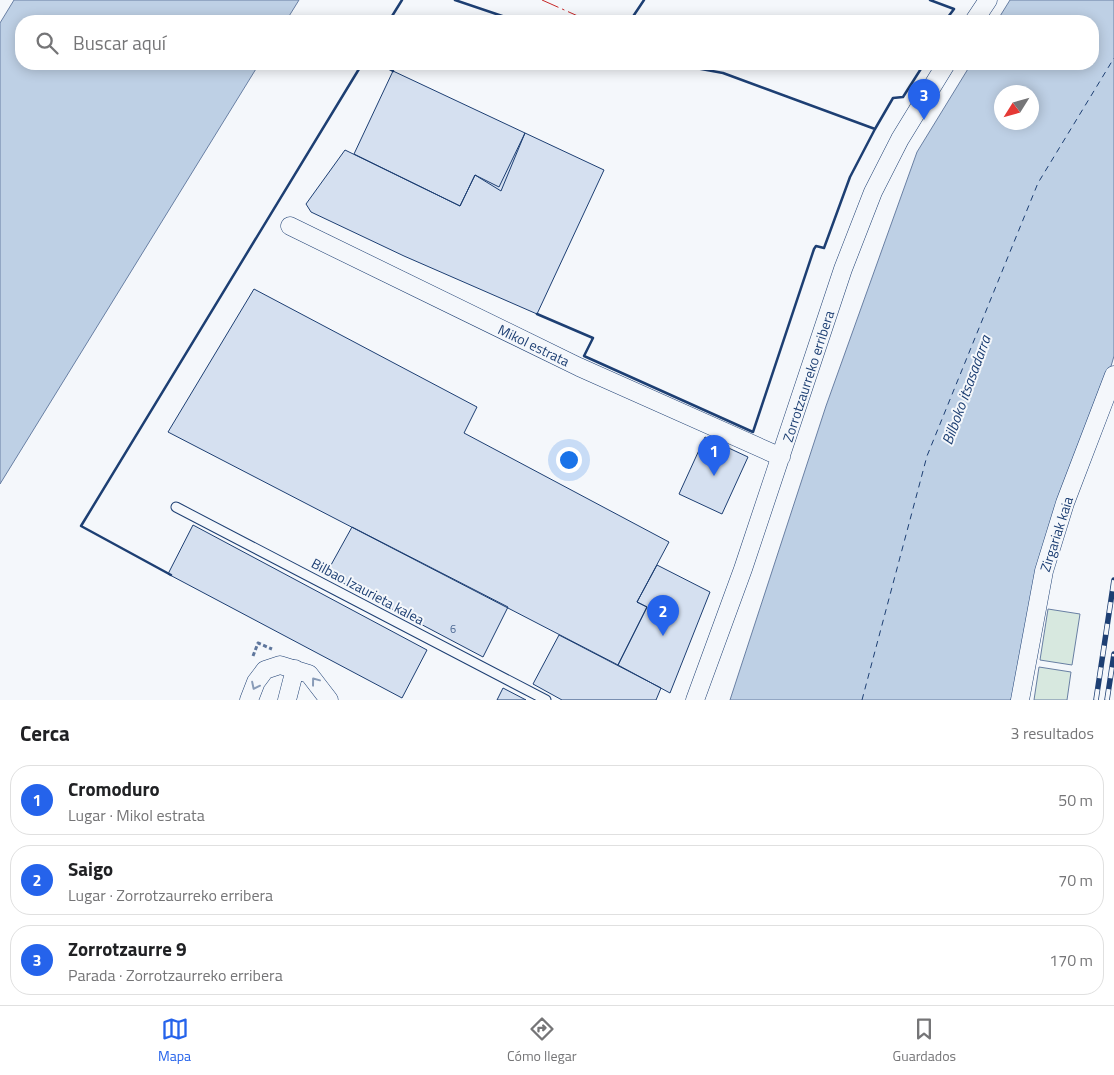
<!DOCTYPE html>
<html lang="es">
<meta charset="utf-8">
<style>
:root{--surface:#fff;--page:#f6f6f6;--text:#202124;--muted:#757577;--line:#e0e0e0;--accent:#2563eb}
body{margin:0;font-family:"Titillium Web",sans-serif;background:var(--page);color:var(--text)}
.compass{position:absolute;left:994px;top:85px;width:45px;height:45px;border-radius:50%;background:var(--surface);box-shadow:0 2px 12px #0003;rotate:233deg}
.you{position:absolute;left:568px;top:459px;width:18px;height:18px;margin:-12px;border:4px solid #fff;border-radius:50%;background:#1a73e8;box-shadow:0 0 0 8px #1a73e833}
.badge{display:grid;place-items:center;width:32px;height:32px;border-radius:50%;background:var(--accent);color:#fff;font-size:16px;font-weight:700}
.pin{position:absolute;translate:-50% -41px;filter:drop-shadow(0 1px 2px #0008)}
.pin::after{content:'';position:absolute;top:26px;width:18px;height:15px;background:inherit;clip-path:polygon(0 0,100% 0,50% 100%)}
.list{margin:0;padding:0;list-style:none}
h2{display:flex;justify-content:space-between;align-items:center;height:65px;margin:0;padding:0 20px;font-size:21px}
h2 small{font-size:16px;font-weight:400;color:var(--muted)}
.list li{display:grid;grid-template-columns:32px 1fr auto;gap:15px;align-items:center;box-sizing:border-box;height:70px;margin:0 10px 10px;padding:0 10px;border:1px solid var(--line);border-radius:20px}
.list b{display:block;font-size:19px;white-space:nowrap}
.list p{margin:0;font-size:16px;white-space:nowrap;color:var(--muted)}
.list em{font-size:16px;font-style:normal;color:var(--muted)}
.icon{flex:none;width:28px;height:28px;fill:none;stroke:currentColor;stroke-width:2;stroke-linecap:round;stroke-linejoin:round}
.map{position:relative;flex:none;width:1114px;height:700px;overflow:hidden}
.search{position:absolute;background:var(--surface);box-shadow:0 2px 12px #0003;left:15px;right:15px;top:15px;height:55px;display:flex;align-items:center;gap:12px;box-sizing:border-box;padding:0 18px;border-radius:20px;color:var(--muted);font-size:19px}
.sheet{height:305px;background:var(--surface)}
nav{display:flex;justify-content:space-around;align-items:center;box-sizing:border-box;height:70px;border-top:1px solid var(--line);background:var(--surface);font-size:14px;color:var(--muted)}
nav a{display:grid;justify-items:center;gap:2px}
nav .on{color:var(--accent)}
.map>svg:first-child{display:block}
.green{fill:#d7e8df;stroke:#687fa3}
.water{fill:#bed0e5;stroke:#687fa3;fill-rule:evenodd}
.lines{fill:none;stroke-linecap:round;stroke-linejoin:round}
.ferry{stroke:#1d3f73;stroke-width:1;stroke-dasharray:6 5;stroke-linecap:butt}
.building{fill:#d5e0f0;stroke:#1d3f73}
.lane-casing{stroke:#1d3f73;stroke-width:11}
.street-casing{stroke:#1d3f73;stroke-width:19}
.path{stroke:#5e769c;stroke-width:3;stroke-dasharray:4 2.5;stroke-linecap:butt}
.lane{stroke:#f4f7fb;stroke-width:9}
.street{stroke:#f4f7fb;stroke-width:18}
.rail-casing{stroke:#1d3f73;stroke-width:5.5}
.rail{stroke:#f4f7fb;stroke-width:4;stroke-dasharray:11;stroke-linecap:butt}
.wall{stroke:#1d3f73;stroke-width:2.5}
.power{stroke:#c62828;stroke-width:1;stroke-dasharray:18 4 2.5 4;stroke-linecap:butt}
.oneway{stroke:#889bb7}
.labels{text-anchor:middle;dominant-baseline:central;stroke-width:4;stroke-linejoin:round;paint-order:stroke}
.number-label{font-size:11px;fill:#4b6792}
.street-label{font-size:14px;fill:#1d3f73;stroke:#f4f7fb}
.water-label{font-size:15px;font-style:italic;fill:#1d3f73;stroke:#f4f7fb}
</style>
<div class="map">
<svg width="1114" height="700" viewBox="0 0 1114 700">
<rect width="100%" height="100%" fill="#f4f7fb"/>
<path class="green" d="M1048,609L1080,614L1072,665L1040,660Z
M1039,667L1071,672L1067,700H1034Z"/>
<path class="water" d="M14,0H299L286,21H21V64H259L0,484V23Z
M1010,0H1114V356L1013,700H730L826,406L917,152L971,64H1093V21H997ZM1002,92H1032V122H1002Z"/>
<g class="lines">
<path class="ferry" d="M862,700L927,456L1038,183L1114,58"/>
</g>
<path class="building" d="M393,71L525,133L501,191L475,175L460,206L354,154Z
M525,133L604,170L537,314L404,256L311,212L306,204L345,150L460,206L475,175L499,187Z
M254,289L477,407L464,433L669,542L637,602L647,607L618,665L168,432Z
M705,437L748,457L722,514L679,494Z
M193,525L427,650L402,698L168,574Z
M352,527L508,607L483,657L326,574Z
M657,565L710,592L670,693L618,665L647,607L637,602Z
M559,635L661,688L656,700H562L533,684Z
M503,688L526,700H497Z"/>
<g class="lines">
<defs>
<path id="lane" d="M176,507L546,700"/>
<path id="street" d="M974,21L988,0
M290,226L579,367L781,457
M249,700L256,682L265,670L280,665L309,674L329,700
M287,700L295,669
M695,700L743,569L843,269L873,192L900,139L946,64
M1020,700L1044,571L1065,503L1114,375"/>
</defs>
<use href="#lane" class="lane-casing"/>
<use href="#street" class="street-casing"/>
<path class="path" d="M253,656L258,643L272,649"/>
<use href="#lane" class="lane"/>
<use href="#street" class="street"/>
<defs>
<path id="rail" d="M1096,700L1114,580
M1107,700L1114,654"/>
</defs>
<use href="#rail" class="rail-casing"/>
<use href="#rail" class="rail"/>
<path class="wall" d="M455,0L517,21
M930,0L954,9L945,21
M389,21L402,0
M630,21L644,0
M381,64L393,71
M875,129L893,98L903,97L924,64
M537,314L593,338L584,356L753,432L814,249L816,246L824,248L850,177L875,129L723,73L674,64
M171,575L81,526L362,64"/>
<path class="power" d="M542,0L589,21"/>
</g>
<defs><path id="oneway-chevron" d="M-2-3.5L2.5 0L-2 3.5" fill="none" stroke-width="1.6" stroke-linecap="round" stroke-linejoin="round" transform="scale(1.25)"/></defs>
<g class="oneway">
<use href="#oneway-chevron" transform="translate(315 681) rotate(-127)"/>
<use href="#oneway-chevron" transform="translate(255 686) rotate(116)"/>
</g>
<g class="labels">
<g class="number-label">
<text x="453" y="629">6</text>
</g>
<g class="street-label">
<text transform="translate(534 345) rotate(26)">Mikol estrata</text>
<text transform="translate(808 376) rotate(-72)">Zorrotzaurreko erribera</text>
<text transform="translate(1056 534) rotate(-72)">Zirgariak kaia</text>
<text transform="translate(368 591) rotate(28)">Bilbao Izaurieta kalea</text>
</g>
<g class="water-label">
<text transform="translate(966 390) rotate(-70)">Bilboko itsasadarra</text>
</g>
</g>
</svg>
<svg class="compass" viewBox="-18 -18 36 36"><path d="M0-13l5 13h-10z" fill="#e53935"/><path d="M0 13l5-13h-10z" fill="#757577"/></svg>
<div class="you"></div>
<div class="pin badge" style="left:714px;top:476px">1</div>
<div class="pin badge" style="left:663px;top:636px">2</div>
<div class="pin badge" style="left:924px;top:120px">3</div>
<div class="search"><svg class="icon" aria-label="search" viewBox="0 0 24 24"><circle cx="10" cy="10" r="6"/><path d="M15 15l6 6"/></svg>Buscar aquí</div>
</div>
<section class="sheet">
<h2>Cerca<small>3 resultados</small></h2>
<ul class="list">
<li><span class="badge">1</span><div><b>Cromoduro</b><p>Lugar · Mikol estrata</p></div><em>50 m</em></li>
<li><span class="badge">2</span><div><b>Saigo</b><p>Lugar · Zorrotzaurreko erribera</p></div><em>70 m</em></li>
<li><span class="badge">3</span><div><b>Zorrotzaurre 9</b><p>Parada · Zorrotzaurreko erribera</p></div><em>170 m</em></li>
</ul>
</section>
<nav>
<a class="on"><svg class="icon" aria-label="map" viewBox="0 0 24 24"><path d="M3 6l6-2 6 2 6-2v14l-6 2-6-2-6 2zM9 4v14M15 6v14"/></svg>Mapa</a>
<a><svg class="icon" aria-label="directions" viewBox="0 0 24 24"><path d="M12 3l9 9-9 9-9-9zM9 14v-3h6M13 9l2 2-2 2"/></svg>Cómo llegar</a>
<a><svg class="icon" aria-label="saved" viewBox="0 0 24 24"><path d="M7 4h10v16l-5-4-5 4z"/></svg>Guardados</a>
</nav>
